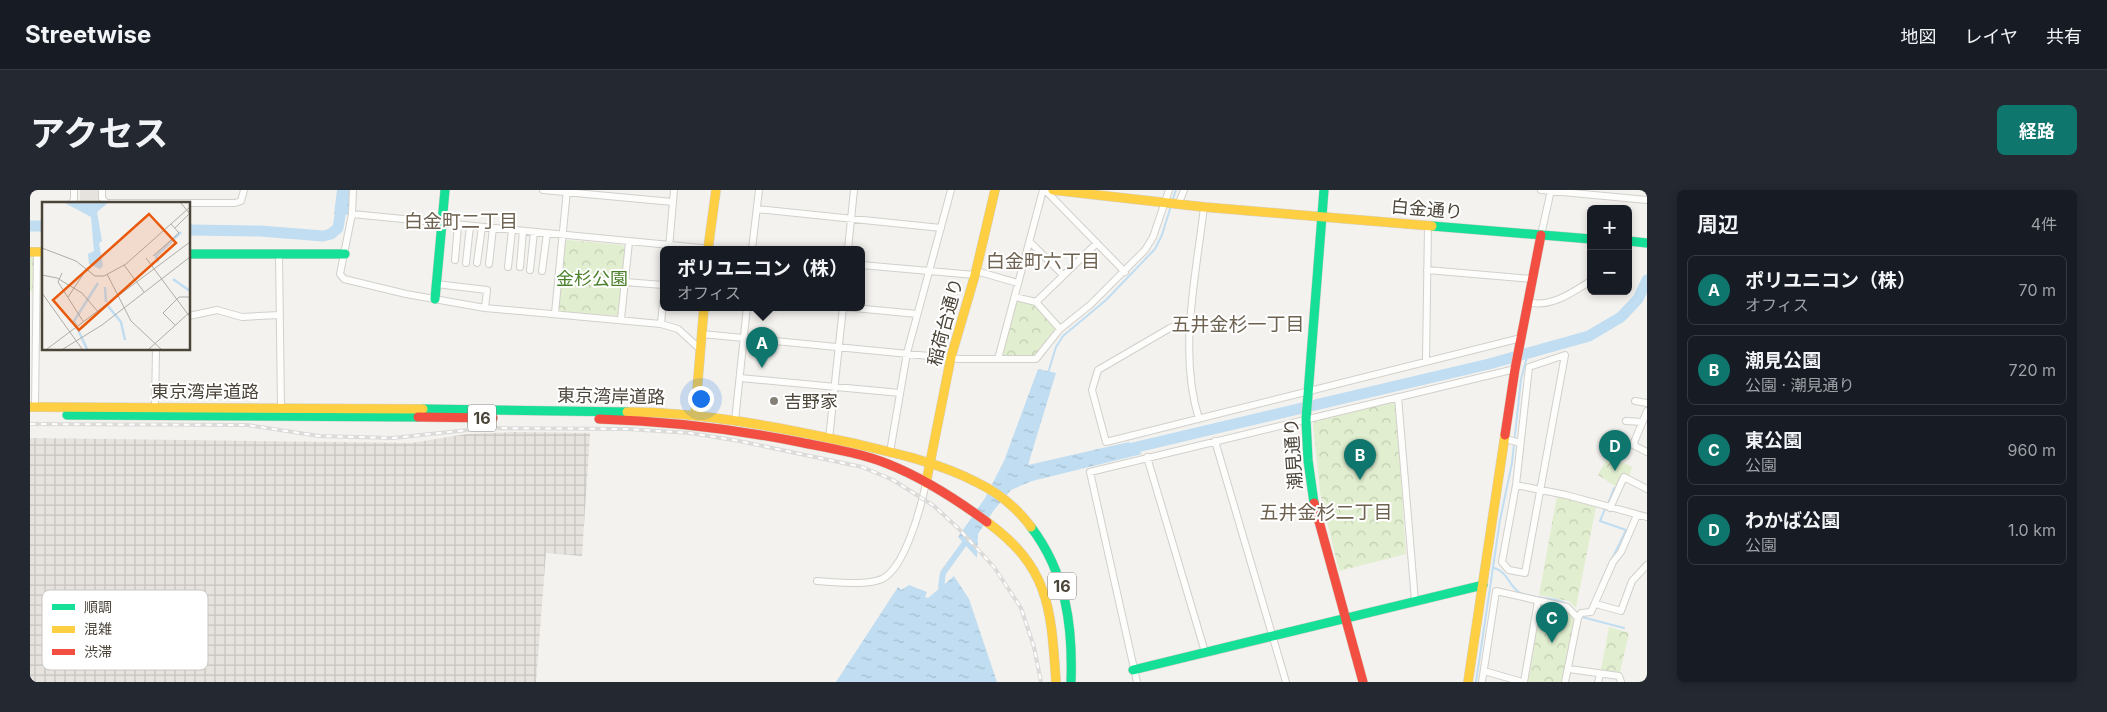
<!DOCTYPE html>
<html lang="ja">
<meta charset="utf-8">
<style>
:root{--surface:#171b24;--page:#242831;--text:#f1f3f6;--muted:#9ea1a6;--line:#363941;--accent:#0f766e}
body{margin:0;font-family:Inter,"Noto Sans JP",sans-serif;background:var(--page);color:var(--text)}
.controls{position:absolute;right:15px;top:15px;display:grid;overflow:hidden;border-radius:8px;box-shadow:0 2px 8px #0003}
.controls button{width:45px;height:45px;display:grid;place-items:center;padding:0;border:0;border-bottom:1px solid var(--line);background:var(--surface);color:var(--text);font:25px sans-serif}
.you{position:absolute;left:670px;top:208px;width:18px;height:18px;margin:-12px;border:4px solid #fff;border-radius:50%;background:#1a73e8;box-shadow:0 0 0 8px #1a73e833}
.badge{display:grid;place-items:center;width:32px;height:32px;border-radius:50%;background:var(--accent);color:#fff;font-size:16px;font-weight:700}
.pin{position:absolute;translate:-50% -41px;filter:drop-shadow(0 1px 2px #0008)}
.pin::after{content:'';position:absolute;top:26px;width:18px;height:15px;background:inherit;clip-path:polygon(0 0,100% 0,50% 100%)}
.popup{position:absolute;left:630px;top:56px;width:205px;height:65px;box-sizing:border-box;display:grid;place-content:center;border-radius:8px;background:var(--surface);filter:drop-shadow(0 1px 4px #0005);font-size:16px;white-space:nowrap;color:var(--muted)}
.popup b{font-size:19px;color:var(--text)}
.popup::after{content:'';position:absolute;left:50%;top:100%;margin-left:-10px;border:10px solid transparent;border-top-color:var(--surface)}
.list{margin:0;padding:0;list-style:none}
h2{display:flex;justify-content:space-between;align-items:center;height:65px;margin:0;padding:0 20px;font-size:21px}
h2 small{font-size:16px;font-weight:400;color:var(--muted)}
.list li{display:grid;grid-template-columns:32px 1fr auto;gap:15px;align-items:center;box-sizing:border-box;height:70px;margin:0 10px 10px;padding:0 10px;border:1px solid var(--line);border-radius:8px}
.list b{display:block;font-size:19px;white-space:nowrap}
.list p{margin:0;font-size:16px;white-space:nowrap;color:var(--muted)}
.list em{font-size:16px;font-style:normal;color:var(--muted)}
.map{position:relative;flex:none;width:1617px;height:492px;overflow:hidden;border-radius:8px}
header{display:flex;align-items:center;gap:30px;box-sizing:border-box;height:70px;padding:0 25px;background:var(--surface);border-bottom:1px solid var(--line)}
header strong{font-size:24px}
nav{display:flex;gap:28px;margin-inline-start:auto;font-size:18px}
.intro{display:flex;align-items:center;justify-content:space-between;box-sizing:border-box;height:120px;padding:0 30px}
h1{margin:0;font-size:35px}
.button{padding:12px 22px;border-radius:8px;background:var(--accent);color:#fff;font-size:18px;font-weight:700}
main{display:flex;gap:30px;padding:0 30px}
aside{flex:1;background:var(--surface);border-radius:8px;box-shadow:0 2px 8px #0003}
.map>svg:first-child{display:block}
.industrial{fill:url(#industrial-grid)}
.park{fill:url(#park-crowns)}
.parking{fill:#e6e3df}
.water{fill:url(#water-ripples)}
.lines{fill:none;stroke-linecap:round;stroke-linejoin:round}
.stream{stroke:#c0ddf1;stroke-width:2}
.canal{stroke:#c0ddf1;stroke-width:6}
.river{stroke:#c0ddf1;stroke-width:11}
.street-casing{stroke:#d2d0cb;stroke-width:8}
.fast-casing{stroke:#d3cfc5;stroke-width:10}
.slow-casing{stroke:#d3cfc5;stroke-width:10}
.jam-casing{stroke:#d3cfc5;stroke-width:10}
.street{stroke:#fdfdfc;stroke-width:6}
.fast{stroke:#16e098;stroke-width:9}
.slow{stroke:#ffcf43;stroke-width:9}
.jam{stroke:#f24e42;stroke-width:9}
.rail-casing{stroke:#dbdbda;stroke-width:4}
.rail{stroke:#fff;stroke-width:2;stroke-dasharray:5.5;stroke-linecap:butt}
.poi-dot{fill:#868178;stroke:#fff;stroke-width:2}
.labels{text-anchor:middle;dominant-baseline:central;stroke-width:4;stroke-linejoin:round;paint-order:stroke}
.shield{fill:#fff;stroke:#817c74;stroke-width:1}
.shield-label{font-size:16px;font-weight:bold;fill:#4b4439}
.street-label{font-size:18px;fill:#4b4439;stroke:#fff}
.park-label{font-size:18px;fill:#4a7f2a;stroke:#fff}
.poi-label{font-size:18px;fill:#4b4439;stroke:#fff;text-anchor:start}
.neighbourhood-label{font-size:19px;fill:#6e6250;stroke:#fff}
.inset-river{fill:none;stroke:#c0ddf1;stroke-width:2.5}
.inset-road{fill:none;stroke:#b0aca6;stroke-width:1}
.view{fill:#e8590c;fill-opacity:0.15;stroke:#e8590c;stroke-width:2.5}
.inset-edge{fill:none;stroke:#4b4439;stroke-width:2.5}
.key{fill:#fff;stroke:#c9c7c4;stroke-width:1}
.key-label{font-size:14px;fill:#4b4439}
</style>
<header>
<strong>Streetwise</strong>
<nav><a>地図</a><a>レイヤ</a><a>共有</a></nav>
</header>
<div class="intro"><h1>アクセス</h1><a class="button">経路</a></div>
<main>
<div class="map">
<svg width="1617" height="492" viewBox="0 0 1617 492">
<defs>
<pattern id="industrial-grid" width="8" height="8" patternUnits="userSpaceOnUse" patternTransform="scale(1.25)"><rect width="8" height="8" fill="#e6e2de"/><path d="M0 4h8M4 0v8" fill="none" stroke="#c7c3bf"/></pattern>
<pattern id="park-crowns" width="20" height="18" patternUnits="userSpaceOnUse" patternTransform="scale(1.25)"><rect width="20" height="18" fill="#e1eecf"/><path d="M2 6a3 3 0 1 1 6 0M12 15a3 3 0 1 1 6 0" fill="none" stroke="#c3cdb2"/></pattern>
<pattern id="water-ripples" width="26" height="14" patternUnits="userSpaceOnUse" patternTransform="scale(1.25)"><rect width="26" height="14" fill="#c0ddf1"/><path d="M2 4q2-2 4 0t4 0M15 11q2-2 4 0t4 0" fill="none" stroke="#a6bfcf"/></pattern>
</defs>
<rect width="100%" height="100%" fill="#f4f2ee"/>
<path class="industrial" d="M484,242L560,243L552,366L516,363L506,492H0V248L381,253L437,244Z"/>
<path class="park" d="M538,50L592,55L595,58L589,124L587,126L531,122L528,118L534,52Z
M0,66L4,68V101H0Z
M985,107L1006,112L1030,139L1006,169H968Z
M1362,212L1366,215L1376,364L1309,381L1290,302L1283,234L1286,230Z
M1579,265L1602,277L1598,289L1594,287L1588,298L1568,285Z
M1527,306L1566,317L1546,418L1539,411L1509,405Z
M1508,411L1537,417L1548,428L1535,492H1494Z
M1579,437L1599,443L1589,486L1570,485Z"/>
<path class="parking" d="M50,0H69V14H50Z"/>
<path class="water" d="M307,0H321L318,25L304,24Z
M1008,179L1026,183L998,275L1099,252L1112,264L1002,291L981,300L964,320L948,344L947,368L928,347L955,308L974,271Z
M924,386L939,409L967,492H806L868,397L871,400L879,395L897,402L895,407L898,408Z"/>
<g class="lines">
<path class="stream" d="M1142,11L1146,0
M1616,92H1617
M1018,183L1026,157L1033,146L1076,110L1125,59L1132,45L1141,16
M1578,314L1584,298
M1464,378C1477,381 1479,396 1489,402C1505,411 1531,404 1544,420
M1570,394C1578,375 1588,358 1596,340L1570,331L1575,319
M1552,427L1594,438
M1446,492L1470,330L1482,273L1491,189L1498,163"/>
<path class="canal" d="M911,397L913,383L939,347"/>
<path class="river" d="M0,36H14
M159,40L230,41L293,46L301,44L308,38L314,0
M1090,261L1459,174L1559,146L1591,127L1608,109L1617,90"/>
<defs>
<path id="street" d="M72,0V8L76,13H205L211,11L214,0
M323,0L322,24L310,84L314,89L376,104L455,118L631,134L648,139L670,159
M513,0L643,12
M1015,0L1095,82
M1511,0L1617,10
M41,14L44,9V0
M1148,15L1154,0
M727,19L911,38
M322,24L681,59
M1511,45L1521,0
M1000,52L1033,85
M639,58L644,0
M722,59L729,0
M818,59L824,0
M249,64L251,218
M425,70L428,35
M436,73L440,36
M447,73L452,37
M459,74L463,38
M831,75L945,85
M478,77L482,40
M490,77L493,41
M500,80L504,42
M1397,80L1502,89
M512,81L517,43
M946,81L988,93
M595,92L633,95
M406,94L457,100L455,118
M985,107L1006,112L1030,139
M1006,112L1067,53
M1498,112C1520,118 1540,104 1559,92
M814,117L887,124
M525,123L537,0
M159,126L187,120L212,127L249,125
M1161,128L1140,138L1068,180L1062,200L1076,252L1491,148
M591,129L599,52
M631,134L633,111
M672,144L930,169H1006L1030,139L1060,115L1115,60L1123,47L1139,0
M1535,165L1495,383L1479,380L1472,372L1486,295L1499,177Z
M968,169L1013,0
M1396,171L1398,36
M710,188L870,203
M1368,207L1385,411
M1605,211L1617,213
M5,217L7,62
M125,217L126,159
M1617,221L1603,255L1617,262
M1169,229C1148,163 1166,86 1174,17
M705,231L717,117
M1596,231L1612,232
M799,249L813,117
M1476,249L1490,253
M1185,251L1256,492
M860,262L877,163L921,0
M1117,267L1175,462
M1486,295L1536,305L1617,327
M1580,318L1594,287L1617,299
M787,391C804,392 836,396 852,389C875,378 891,317 896,293
M1566,414L1591,421L1602,391L1617,375
M1539,479L1589,486L1591,492
M1454,481L1492,492
M1107,492L1060,282L1485,179
M1452,492L1466,401L1537,417L1548,428
M1494,492L1508,411
M1535,492L1548,428L1551,423L1561,422L1583,372L1591,362L1607,325
M1568,492L1570,485"/>
<path id="fast" d="M1402,36L1561,49
M1598,51L1617,53
M159,64H315
M405,109L415,0
M393,219L597,222
M37,225L388,227
M1284,313L1278,270L1276,230L1294,0
M1001,337C1036,383 1043,436 1041,492
M1103,480L1453,395"/>
<path id="slow" d="M1023,0L1174,17L1402,36
M678,59L686,0
M0,62H14
M0,217L393,219
M597,222C673,222 748,237 822,253C864,263 908,272 946,292C967,302 987,318 1001,337
M665,225L674,117
M896,293L921,167L945,85L965,0
M957,332C1020,378 1021,419 1026,492
M1438,492L1475,245"/>
<path id="jam" d="M388,227L463,228
M569,229C637,231 703,239 769,252C799,258 830,263 858,274C893,288 926,309 957,332
M1475,245L1485,179L1511,45
M1284,313L1333,492"/>
</defs>
<use href="#street" class="street-casing"/>
<use href="#fast" class="fast-casing"/>
<use href="#slow" class="slow-casing"/>
<use href="#jam" class="jam-casing"/>
<use href="#street" class="street"/>
<use href="#fast" class="fast"/>
<use href="#slow" class="slow"/>
<use href="#jam" class="jam"/>
<defs>
<path id="rail" d="M0,234L217,235L289,246L363,248L456,238L597,239L660,243L709,251L832,277L863,290L904,316L929,339L964,377L991,418L1004,457L1011,492"/>
</defs>
<use href="#rail" class="rail-casing"/>
<use href="#rail" class="rail"/>
</g>
<circle class="poi-dot" cx="744" cy="211" r="5"/>
<g class="labels">
<g class="shield">
<rect x="438" y="214.5" width="28" height="27" rx="4"/>
<rect x="1018" y="382.5" width="28" height="27" rx="4"/>
</g>
<g class="shield-label">
<text x="452" y="228">16</text>
<text x="1032" y="396">16</text>
</g>
<g class="street-label">
<text transform="translate(1397 19) rotate(5)">白金通り</text>
<text transform="translate(915 132) rotate(-75)">稲荷台通り</text>
<text x="175" y="201">東京湾岸道路</text>
<text transform="translate(581 206) rotate(1)">東京湾岸道路</text>
<text transform="translate(1263 264) rotate(-94)">潮見通り</text>
</g>
<g class="park-label">
<text x="562" y="88">金杉公園</text>
</g>
<g class="poi-label">
<text x="754" y="211">吉野家</text>
</g>
<g class="neighbourhood-label">
<text x="431" y="31">白金町二丁目</text>
<text x="1013" y="71">白金町六丁目</text>
<text x="1208" y="134">五井金杉一丁目</text>
<text x="1296" y="322">五井金杉二丁目</text>
</g>
</g>
<g transform="translate(12 12)">
<rect width="148" height="148" fill="#f4f2ee"/>
<path d="M21,0H67L55,10L60,39L57,41L61,64L58,67L47,62L46,52L52,49L49,15Z" fill="#c0ddf1"/>
<path class="inset-river" d="M116,60L114,54L139,30M131,77L148,89M63,85L64,100M66,104L79,120L83,138M45,147L32,119L56,81"/>
<path class="inset-road" d="M138,0L148,12M133,26L147,12M0,46L34,59L53,74H62L84,62L148,5M111,54L137,31L129,22M104,56L148,115M82,63L102,90M20,71L16,80L41,119M65,72L89,119L119,147M0,73L15,76L40,91L57,111M0,91L40,147M26,95L42,71M133,123L121,111L137,95H148M5,147L148,40M21,147L60,123L148,55M107,147L148,110"/>
<path class="view" d="M107,12L134,41L37,128L11,98Z"/>
<rect width="148" height="148" class="inset-edge"/>
</g>
<rect x="12" y="400" width="166" height="80" rx="8" class="key"/>
<rect x="22" y="414" width="23" height="6" fill="#16e098"/>
<rect x="22" y="436" width="23" height="7" fill="#ffcf43"/>
<rect x="22" y="459" width="23" height="6" fill="#f24e42"/>
<g class="key-label">
<text x="54" y="422">順調</text>
<text x="54" y="444">混雑</text>
<text x="54" y="467">渋滞</text>
</g>
</svg>
<div class="controls">
<button>+</button>
<button>−</button>
</div>
<div class="you"></div>
<div class="pin badge" style="left:732px;top:178px">A</div>
<div class="popup"><b>ポリユニコン（株）</b>オフィス</div>
<div class="pin badge" style="left:1330px;top:290px">B</div>
<div class="pin badge" style="left:1522px;top:453px">C</div>
<div class="pin badge" style="left:1585px;top:281px">D</div>
</div>
<aside>
<h2>周辺<small>4件</small></h2>
<ul class="list">
<li><span class="badge">A</span><div><b>ポリユニコン（株）</b><p>オフィス</p></div><em>70 m</em></li>
<li><span class="badge">B</span><div><b>潮見公園</b><p>公園 · 潮見通り</p></div><em>720 m</em></li>
<li><span class="badge">C</span><div><b>東公園</b><p>公園</p></div><em>960 m</em></li>
<li><span class="badge">D</span><div><b>わかば公園</b><p>公園</p></div><em>1.0 km</em></li>
</ul>
</aside>
</main>
